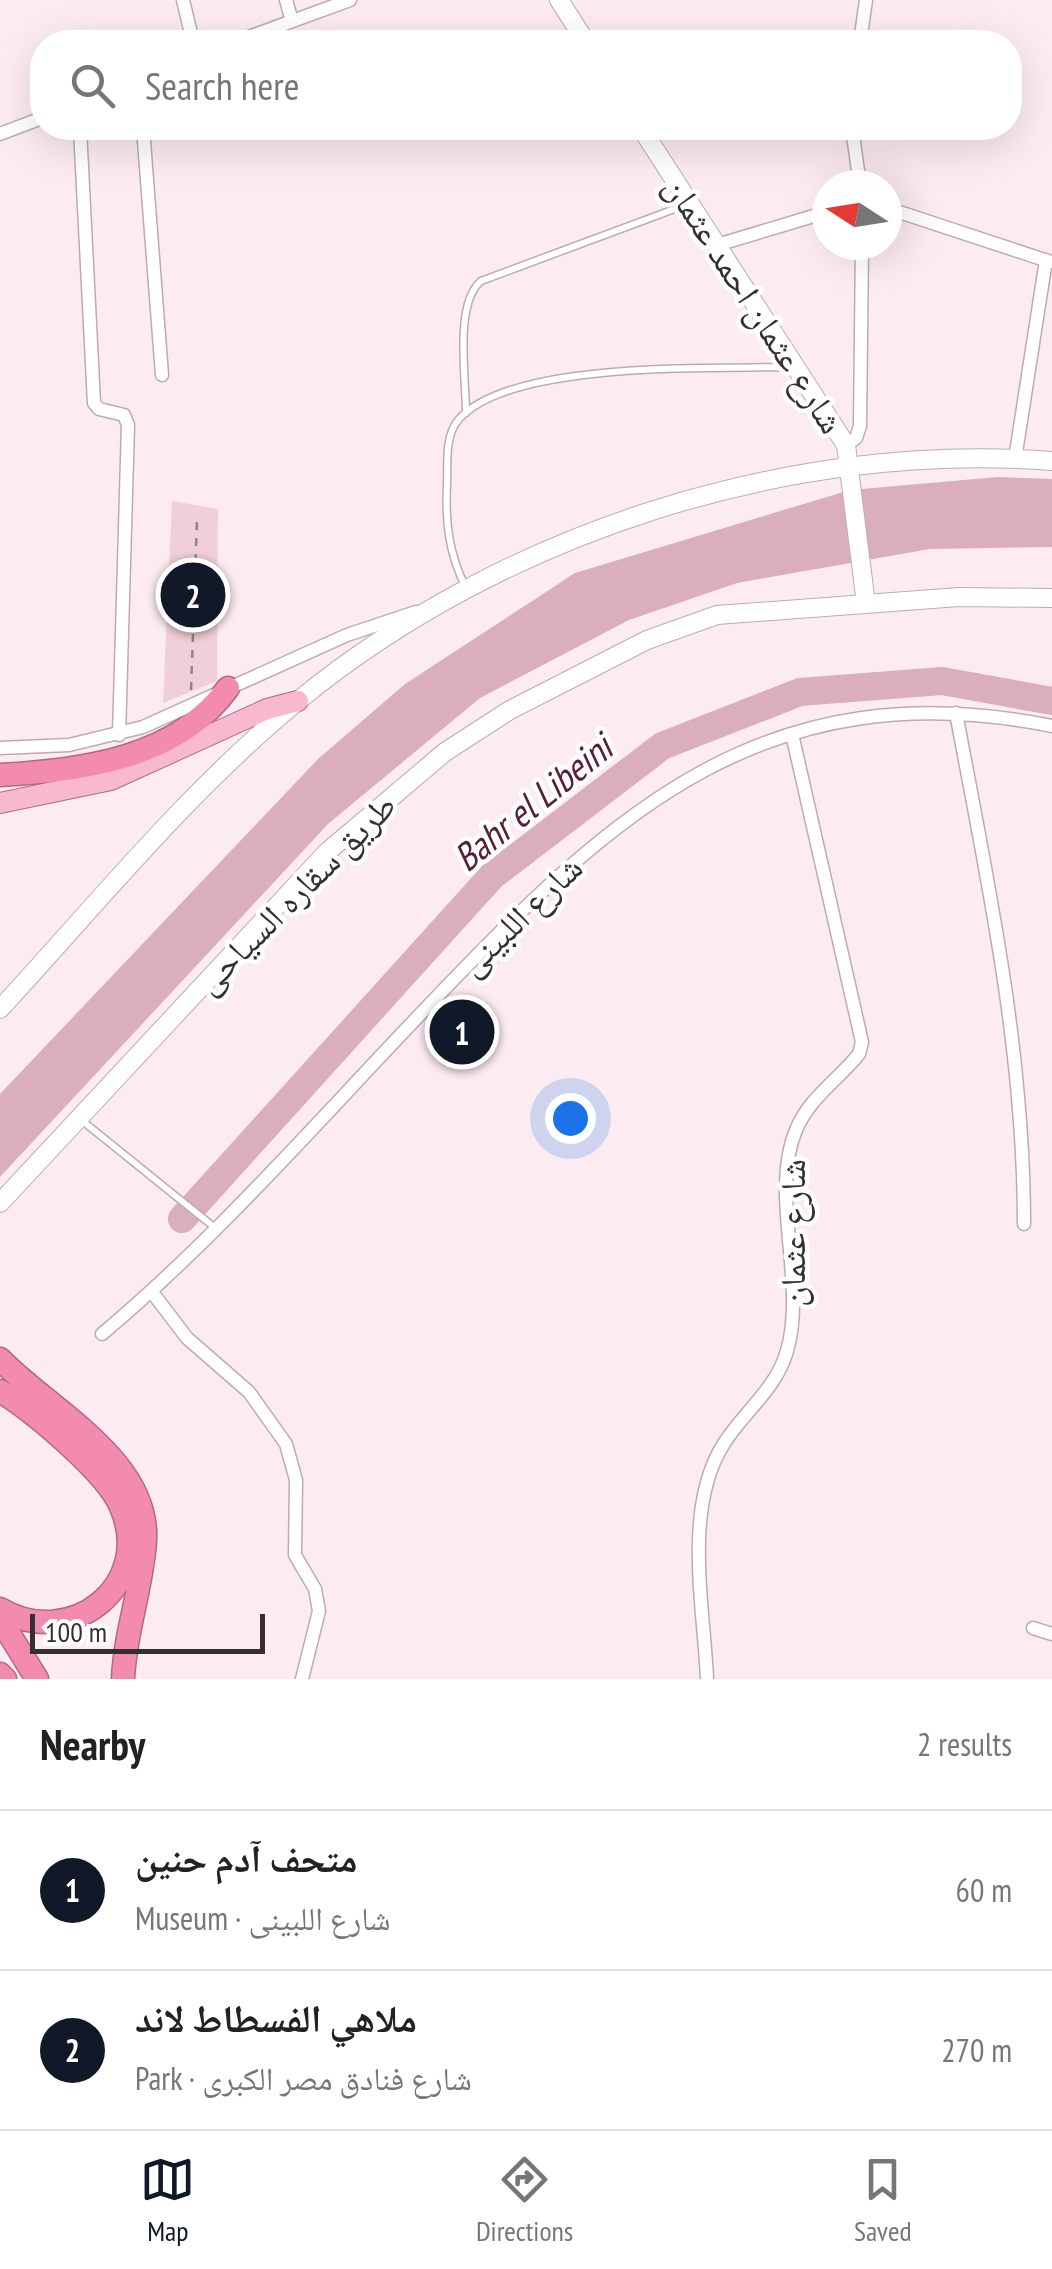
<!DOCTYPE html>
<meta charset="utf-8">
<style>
:root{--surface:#fff;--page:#f2f2f2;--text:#222;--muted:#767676;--line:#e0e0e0;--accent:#111827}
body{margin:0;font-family:"PT Sans Narrow","Noto Naskh Arabic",sans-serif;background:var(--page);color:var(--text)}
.compass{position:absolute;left:812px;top:170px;width:90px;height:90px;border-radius:50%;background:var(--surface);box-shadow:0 10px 40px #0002;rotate:282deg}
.scale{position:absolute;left:30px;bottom:25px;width:235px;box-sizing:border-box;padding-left:10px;border:5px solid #352f31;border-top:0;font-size:28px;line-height:35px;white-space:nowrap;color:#352f31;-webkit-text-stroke:8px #fff;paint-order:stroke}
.you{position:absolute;left:570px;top:1118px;width:35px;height:35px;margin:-25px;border:8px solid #fff;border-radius:50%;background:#1a73e8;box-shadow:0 0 0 15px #1a73e833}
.badge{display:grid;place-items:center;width:65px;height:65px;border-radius:50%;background:var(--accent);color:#fff;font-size:32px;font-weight:700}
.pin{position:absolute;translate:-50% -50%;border:5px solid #fff;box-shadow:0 2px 10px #0006}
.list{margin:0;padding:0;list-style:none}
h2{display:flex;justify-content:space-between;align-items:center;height:130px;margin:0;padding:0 40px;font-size:42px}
h2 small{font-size:32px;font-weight:400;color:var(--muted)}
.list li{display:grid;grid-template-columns:65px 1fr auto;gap:30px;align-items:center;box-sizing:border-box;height:160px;padding:0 40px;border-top:2px solid var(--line)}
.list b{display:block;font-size:38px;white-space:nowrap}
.list p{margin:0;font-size:32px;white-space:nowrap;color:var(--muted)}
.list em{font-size:32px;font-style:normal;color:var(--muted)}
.icon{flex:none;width:55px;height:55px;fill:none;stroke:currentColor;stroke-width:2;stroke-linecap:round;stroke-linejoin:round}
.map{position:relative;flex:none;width:1052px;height:1679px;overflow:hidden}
.search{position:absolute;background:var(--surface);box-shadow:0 10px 40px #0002;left:30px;right:30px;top:30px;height:110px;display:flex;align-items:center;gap:25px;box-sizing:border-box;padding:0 35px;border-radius:40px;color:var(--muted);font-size:38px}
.sheet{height:450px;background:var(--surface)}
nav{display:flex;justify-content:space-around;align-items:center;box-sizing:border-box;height:140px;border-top:2px solid var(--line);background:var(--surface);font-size:28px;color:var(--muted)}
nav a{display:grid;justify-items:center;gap:5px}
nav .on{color:var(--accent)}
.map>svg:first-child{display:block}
.green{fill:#f1cfd9}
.water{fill:#dbaebc}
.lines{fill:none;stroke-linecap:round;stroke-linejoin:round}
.river{stroke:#dbaebc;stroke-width:28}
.lane-casing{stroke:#bcacb1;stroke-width:9}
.street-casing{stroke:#bcacb1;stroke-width:15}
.secondary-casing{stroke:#bcacb1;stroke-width:20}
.primary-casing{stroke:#b06a84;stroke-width:22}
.highway-casing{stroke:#b06a84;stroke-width:25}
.path{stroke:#918689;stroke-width:2.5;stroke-dasharray:8 8;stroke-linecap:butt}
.lane{stroke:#fff;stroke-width:6}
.street{stroke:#fff;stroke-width:12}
.secondary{stroke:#fff;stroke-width:18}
.primary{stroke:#f8b9d0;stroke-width:20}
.highway{stroke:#f38ab0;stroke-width:22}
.labels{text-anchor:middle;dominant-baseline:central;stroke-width:9;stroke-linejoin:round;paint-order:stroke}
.street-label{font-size:35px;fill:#352f31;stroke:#fff}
.water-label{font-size:38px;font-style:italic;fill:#572036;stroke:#fff}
</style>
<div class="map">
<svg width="1052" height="1679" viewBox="0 0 1052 1679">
<rect width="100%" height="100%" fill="#fcebf0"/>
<path class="green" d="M172,501L218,509L217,681L163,703Z"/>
<path class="water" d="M998,477L1052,479V547L930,549L737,583L629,620L480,698L328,824L0,1177V1094L318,759L405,684L575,573L850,490Z"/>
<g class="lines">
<path class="river" d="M182,1219L492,876L662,746L800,692L942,681L1052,701"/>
<defs>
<path id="lane" d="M466,413C466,378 454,304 481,281L688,204
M466,588C449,554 445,523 447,485C448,464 444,436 459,419C512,360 715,369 792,367
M80,1119L214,1227"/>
<path id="street" d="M183,0L193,42
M286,0L292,21
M235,42L350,0
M860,42L866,0
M80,128L94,403L99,409L124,415L128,425L119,735
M143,128L162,375
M852,128L860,185
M0,134L42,118
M887,208L1051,262
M717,245L827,212
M846,445L856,438L860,426L862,245
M1015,459L1046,260
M956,713C988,883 1024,1050 1024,1224
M0,748L69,745L143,727L347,635L416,612
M152,1292L187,1338L249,1392L286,1444L296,1480L295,1555L315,1589L319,1611L302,1679
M102,1334C221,1234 324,1114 432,1002C614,811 767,669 1052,726
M1033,1628L1052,1634
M707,1679C704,1608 683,1509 723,1445C743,1412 776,1390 787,1351C807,1283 769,1194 796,1130C809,1098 838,1080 859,1054L862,1042L792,734"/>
<path id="secondary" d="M559,0L586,42
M641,128L846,445L866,604
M0,1009C97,904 189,790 299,700C503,533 789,441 1052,461
M0,1203L327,852L445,752L510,710L647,640L717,615L959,597L1052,598"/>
<path id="primary" d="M0,803L111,780L267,709L298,701"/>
<path id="highway" d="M0,775C83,770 176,759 228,688
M0,1359C49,1410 150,1460 145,1541C142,1588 125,1632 123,1679
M0,1391C32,1410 107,1473 121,1507C155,1585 71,1651 0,1609
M0,1619L37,1679
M0,1674L5,1679"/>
</defs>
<use href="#lane" class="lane-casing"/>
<use href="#street" class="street-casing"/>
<use href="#secondary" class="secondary-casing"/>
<use href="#primary" class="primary-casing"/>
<use href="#highway" class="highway-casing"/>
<path class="path" d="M191,690L197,520"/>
<use href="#lane" class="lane"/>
<use href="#street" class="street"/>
<use href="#secondary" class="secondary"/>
<use href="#primary" class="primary"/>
<use href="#highway" class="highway"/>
</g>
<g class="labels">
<g class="street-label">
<text transform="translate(755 304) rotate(57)">شارع عثمان احمد عثمان</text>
<text transform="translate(295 893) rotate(-45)">طريق سقاره السياحى</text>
<text transform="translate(520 915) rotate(-44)">شارع اللبينى</text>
<text transform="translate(792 1233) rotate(-90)">شارع عثمان</text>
</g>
<g class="water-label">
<text transform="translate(532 802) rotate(-39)">Bahr el Libeini</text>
</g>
</g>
</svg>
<svg class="compass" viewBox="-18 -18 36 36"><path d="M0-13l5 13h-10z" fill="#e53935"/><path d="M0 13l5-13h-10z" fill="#767676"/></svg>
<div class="scale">100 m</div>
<div class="you"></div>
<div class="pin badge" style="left:462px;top:1032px">1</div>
<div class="pin badge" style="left:193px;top:595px">2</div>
<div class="search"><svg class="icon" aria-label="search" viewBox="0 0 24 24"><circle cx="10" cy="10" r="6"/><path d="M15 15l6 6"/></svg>Search here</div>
</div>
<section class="sheet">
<h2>Nearby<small>2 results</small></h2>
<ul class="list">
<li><span class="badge">1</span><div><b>متحف آدم حنين</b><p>Museum · شارع اللبينى</p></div><em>60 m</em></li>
<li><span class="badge">2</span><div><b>ملاهي الفسطاط لاند</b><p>Park · شارع فنادق مصر الكبرى</p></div><em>270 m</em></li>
</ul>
</section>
<nav>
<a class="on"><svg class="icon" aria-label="map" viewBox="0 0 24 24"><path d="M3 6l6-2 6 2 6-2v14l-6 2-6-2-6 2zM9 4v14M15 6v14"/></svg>Map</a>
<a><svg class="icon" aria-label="directions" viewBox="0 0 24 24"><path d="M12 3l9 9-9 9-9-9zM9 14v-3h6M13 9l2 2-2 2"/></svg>Directions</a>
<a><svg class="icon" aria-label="saved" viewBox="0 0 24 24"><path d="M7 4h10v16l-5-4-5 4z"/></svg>Saved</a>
</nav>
